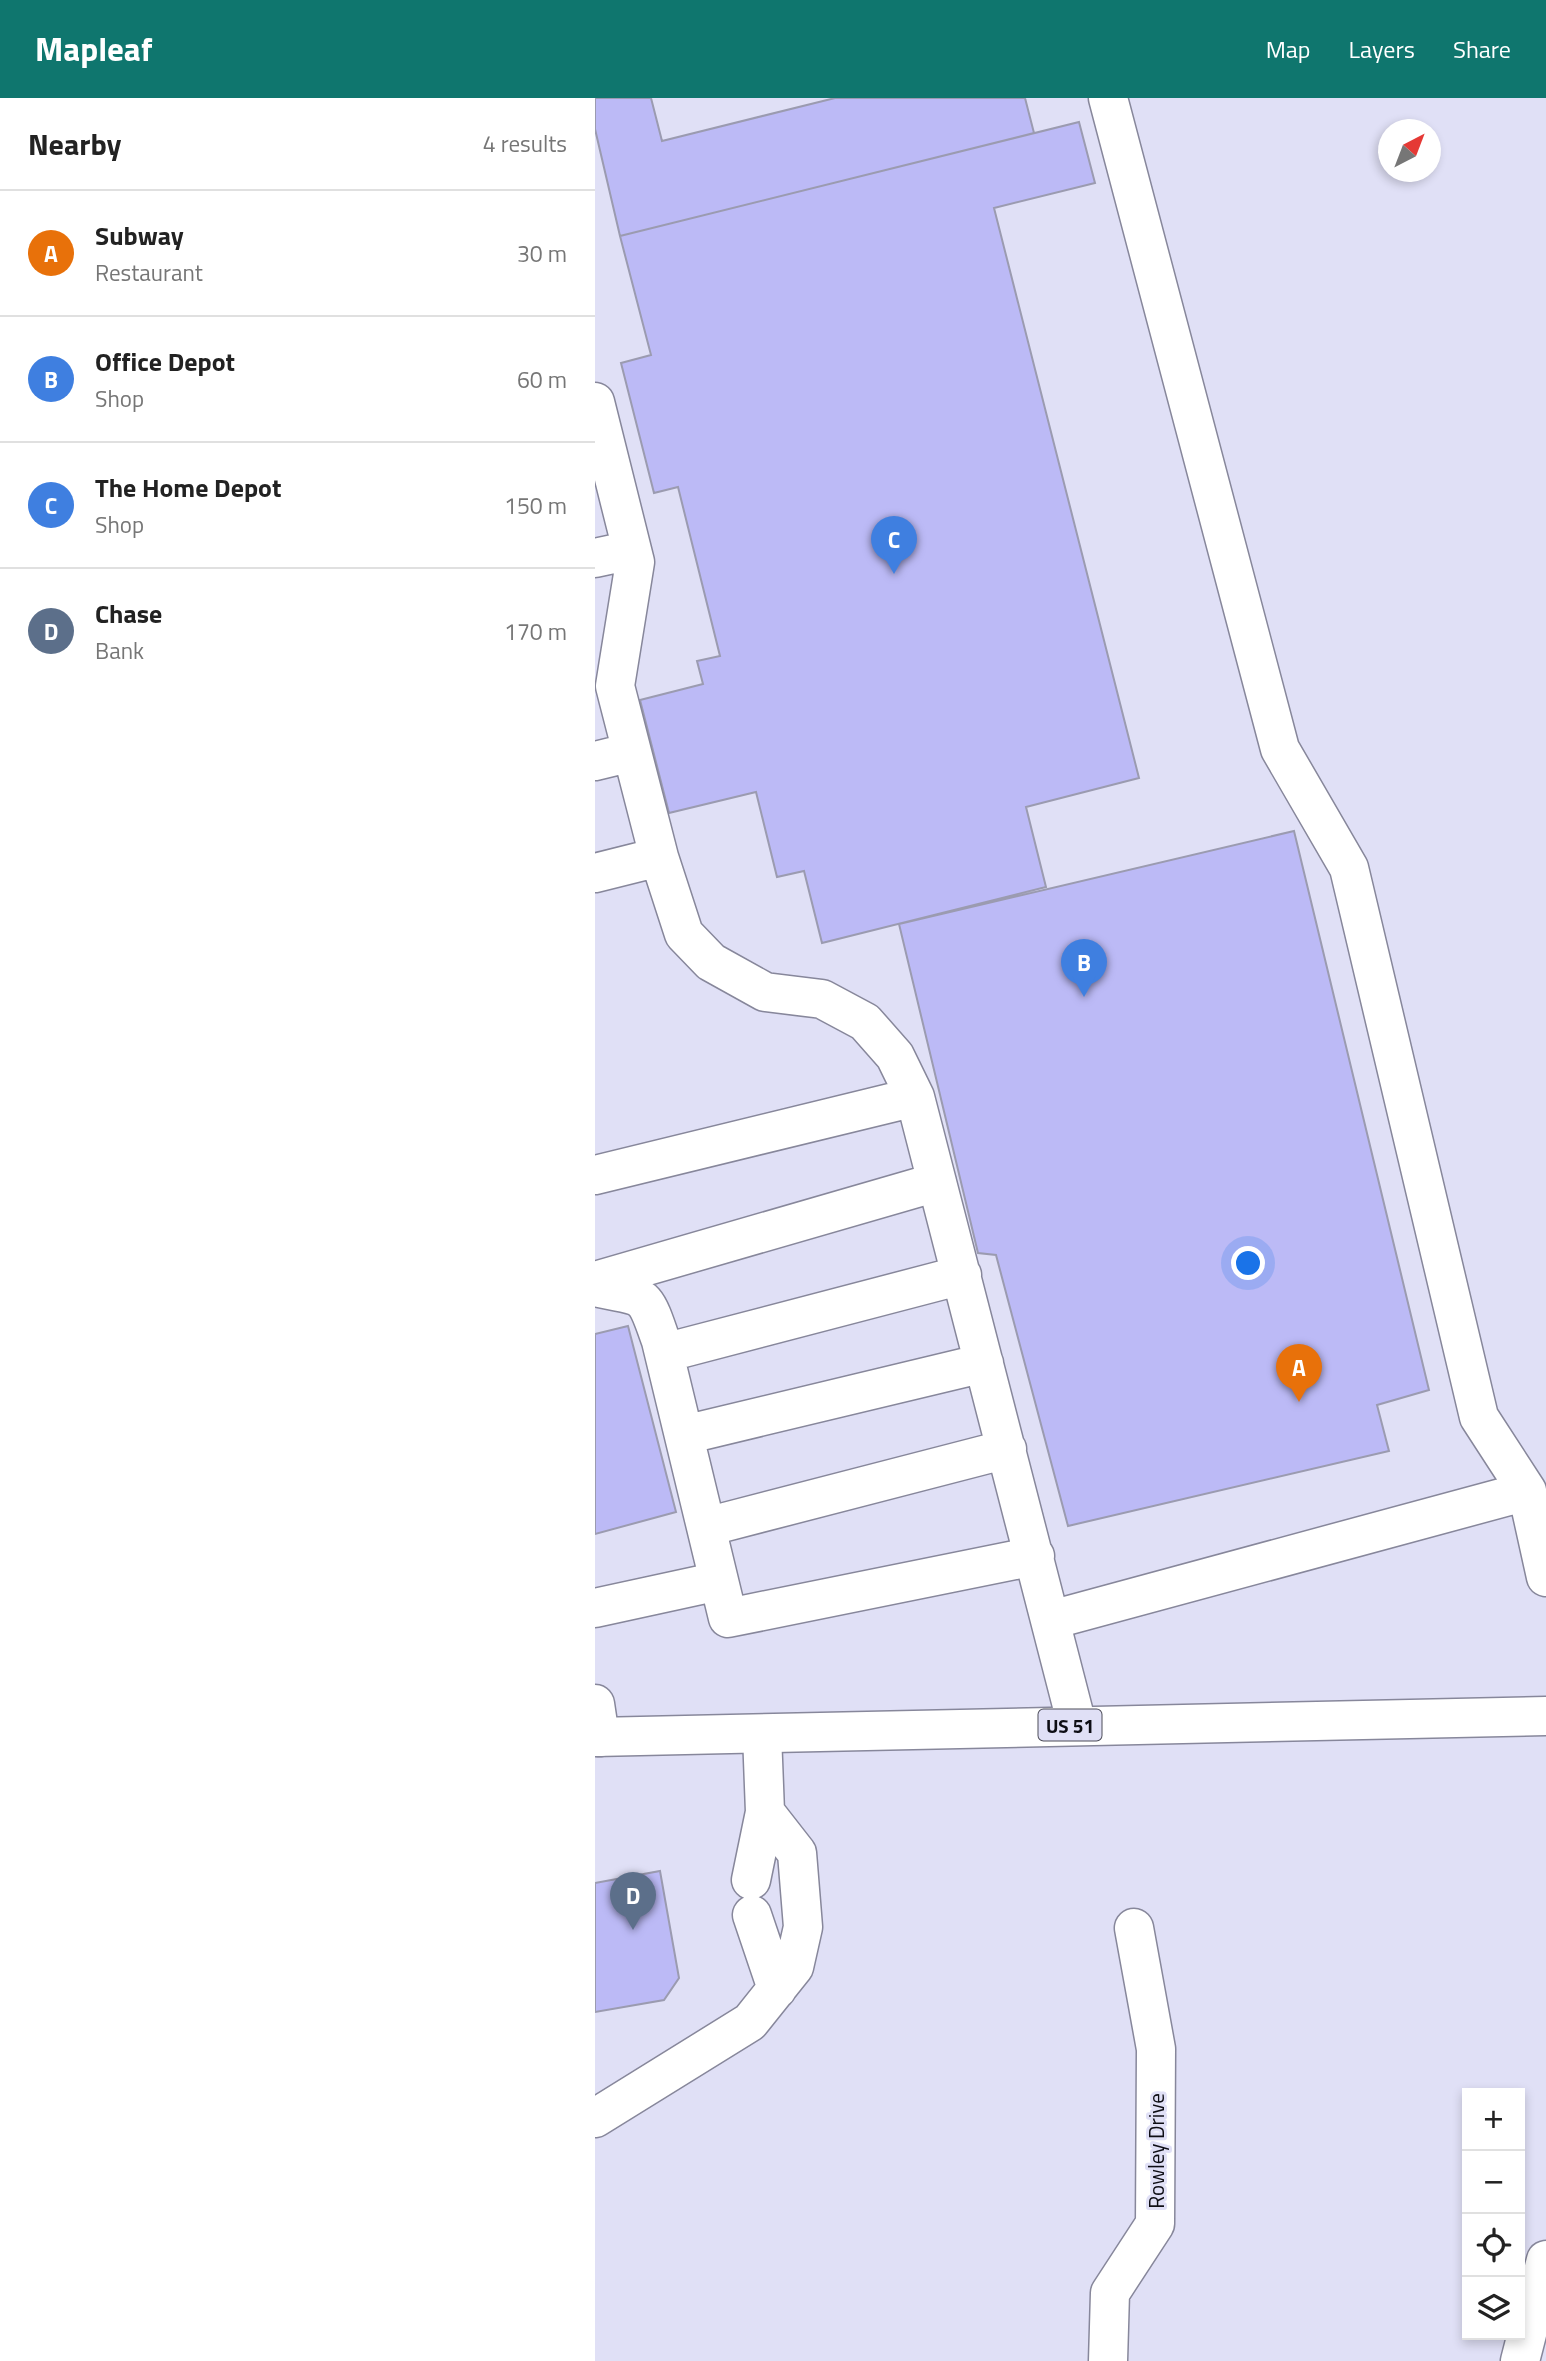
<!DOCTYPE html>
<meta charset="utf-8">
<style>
:root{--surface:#fff;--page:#f6f6f6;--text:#222;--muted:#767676;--line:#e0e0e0;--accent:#0f766e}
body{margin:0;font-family:"Titillium Web",sans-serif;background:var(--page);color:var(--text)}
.controls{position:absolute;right:21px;bottom:21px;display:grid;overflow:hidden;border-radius:0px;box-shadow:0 4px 10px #0003}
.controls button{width:63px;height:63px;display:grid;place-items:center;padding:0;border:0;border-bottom:2px solid var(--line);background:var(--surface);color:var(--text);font:35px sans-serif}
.compass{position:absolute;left:783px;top:21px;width:63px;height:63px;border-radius:50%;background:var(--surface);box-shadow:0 4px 10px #0003;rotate:42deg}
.you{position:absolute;left:654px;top:1166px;width:24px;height:24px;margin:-18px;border:5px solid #fff;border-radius:50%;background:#1a73e8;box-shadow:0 0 0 10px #1a73e833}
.badge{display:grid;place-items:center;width:46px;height:46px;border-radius:50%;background:var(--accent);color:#fff;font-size:23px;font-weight:700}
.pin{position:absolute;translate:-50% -58px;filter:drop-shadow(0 2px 4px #0008)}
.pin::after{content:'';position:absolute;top:37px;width:24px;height:21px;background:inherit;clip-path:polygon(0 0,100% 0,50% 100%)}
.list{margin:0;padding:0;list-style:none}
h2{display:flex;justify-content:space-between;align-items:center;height:91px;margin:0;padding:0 28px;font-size:30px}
h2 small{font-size:23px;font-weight:400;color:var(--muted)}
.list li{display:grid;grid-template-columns:46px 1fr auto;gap:21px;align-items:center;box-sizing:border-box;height:126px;padding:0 28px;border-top:2px solid var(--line)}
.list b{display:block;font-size:26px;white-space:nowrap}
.list p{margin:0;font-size:23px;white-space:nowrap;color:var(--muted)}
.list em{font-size:23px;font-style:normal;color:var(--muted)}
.icon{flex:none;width:38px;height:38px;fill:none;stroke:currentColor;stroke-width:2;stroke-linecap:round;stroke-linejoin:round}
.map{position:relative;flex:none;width:951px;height:2263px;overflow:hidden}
header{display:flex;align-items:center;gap:42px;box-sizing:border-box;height:98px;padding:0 35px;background:var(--accent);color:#fff}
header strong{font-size:33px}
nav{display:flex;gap:38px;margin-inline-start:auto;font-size:24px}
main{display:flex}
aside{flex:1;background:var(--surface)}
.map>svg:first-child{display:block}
.building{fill:#bcbaf6;stroke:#9b9bb0;stroke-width:2}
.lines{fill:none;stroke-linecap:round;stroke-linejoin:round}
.minor-casing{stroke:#87879b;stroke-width:41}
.highway-casing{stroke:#87879b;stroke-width:41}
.minor{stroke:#fff;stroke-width:38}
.highway{stroke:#fff;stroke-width:38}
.labels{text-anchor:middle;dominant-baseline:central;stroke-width:6;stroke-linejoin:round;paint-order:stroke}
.shield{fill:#e0e0f6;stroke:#4c4c58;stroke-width:2}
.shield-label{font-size:19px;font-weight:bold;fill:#0d0d14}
.street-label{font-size:21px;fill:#0d0d14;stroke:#e0e0f6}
</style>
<header>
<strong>Mapleaf</strong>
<nav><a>Map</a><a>Layers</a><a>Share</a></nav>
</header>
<main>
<aside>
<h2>Nearby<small>4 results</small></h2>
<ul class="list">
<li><span class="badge" style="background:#e8710a">A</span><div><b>Subway</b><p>Restaurant</p></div><em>30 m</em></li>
<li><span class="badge" style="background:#3f7fe0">B</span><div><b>Office Depot</b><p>Shop</p></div><em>60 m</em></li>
<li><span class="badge" style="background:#3f7fe0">C</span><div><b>The Home Depot</b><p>Shop</p></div><em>150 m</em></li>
<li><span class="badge" style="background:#5c6f8a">D</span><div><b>Chase</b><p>Bank</p></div><em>170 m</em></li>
</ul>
</aside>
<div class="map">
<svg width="951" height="2263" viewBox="0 0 951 2263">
<rect width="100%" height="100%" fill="#e0e0f6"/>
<path class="building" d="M0,0H56L67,43L240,0H430L439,35L25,138L0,31Z
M484,24L500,85L399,110L544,680L431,709L451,789L227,845L209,773L182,779L161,694L74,715L45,602L108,586L102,563L125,558L83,389L59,395L26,265L56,257L25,138Z
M699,733L834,1292L782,1307L794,1353L473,1428L401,1157L383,1155L304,826Z
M33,1228L81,1414L0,1436V1236Z
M65,1773L84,1880L69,1902L0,1914V1785Z"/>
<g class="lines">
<defs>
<path id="minor" d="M513,0L685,651L754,770L884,1319L932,1393L951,1479
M0,304L40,464L20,588L64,759
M0,460L37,452
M0,663L37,654
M0,775L64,759L89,836L116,864L170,894L227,901L270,924L300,958L320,999L482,1627
M0,1077L320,999
M0,1183L342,1084
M0,1189C51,1201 48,1190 66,1243L133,1520L440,1458
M69,1255L367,1177
M89,1337L389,1265
M111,1429L412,1351
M0,1510L124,1483
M456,1522L932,1393
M0,1606L5,1639
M156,1782L170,1714
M157,1817L182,1891
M0,2020L155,1924L199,1869L208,1829L202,1755L170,1714L167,1636
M513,2263L515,2195L560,2126L561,1951L539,1830
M925,2263L951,2162"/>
<path id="highway" d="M0,1639L951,1618"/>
</defs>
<use href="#minor" class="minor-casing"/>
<use href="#highway" class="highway-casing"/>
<use href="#minor" class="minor"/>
<use href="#highway" class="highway"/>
</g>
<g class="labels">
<rect class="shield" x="443.5" y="1611.5" width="63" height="31" rx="5"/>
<g class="shield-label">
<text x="475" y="1627">US 51</text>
</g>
<g class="street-label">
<text transform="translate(561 2053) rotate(-90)">Rowley Drive</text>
</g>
</g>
</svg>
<div class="controls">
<button>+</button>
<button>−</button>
<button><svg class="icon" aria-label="locate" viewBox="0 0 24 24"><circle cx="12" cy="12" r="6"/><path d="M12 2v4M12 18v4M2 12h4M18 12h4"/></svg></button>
<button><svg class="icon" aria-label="layers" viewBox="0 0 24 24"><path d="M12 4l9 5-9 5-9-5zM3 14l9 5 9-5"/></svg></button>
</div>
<svg class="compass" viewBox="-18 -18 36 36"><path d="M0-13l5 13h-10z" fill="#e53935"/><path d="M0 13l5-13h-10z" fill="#767676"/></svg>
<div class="you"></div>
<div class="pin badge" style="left:704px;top:1304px;background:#e8710a">A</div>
<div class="pin badge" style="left:489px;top:899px;background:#3f7fe0">B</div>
<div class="pin badge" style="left:299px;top:476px;background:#3f7fe0">C</div>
<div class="pin badge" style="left:38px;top:1832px;background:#5c6f8a">D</div>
</div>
</main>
